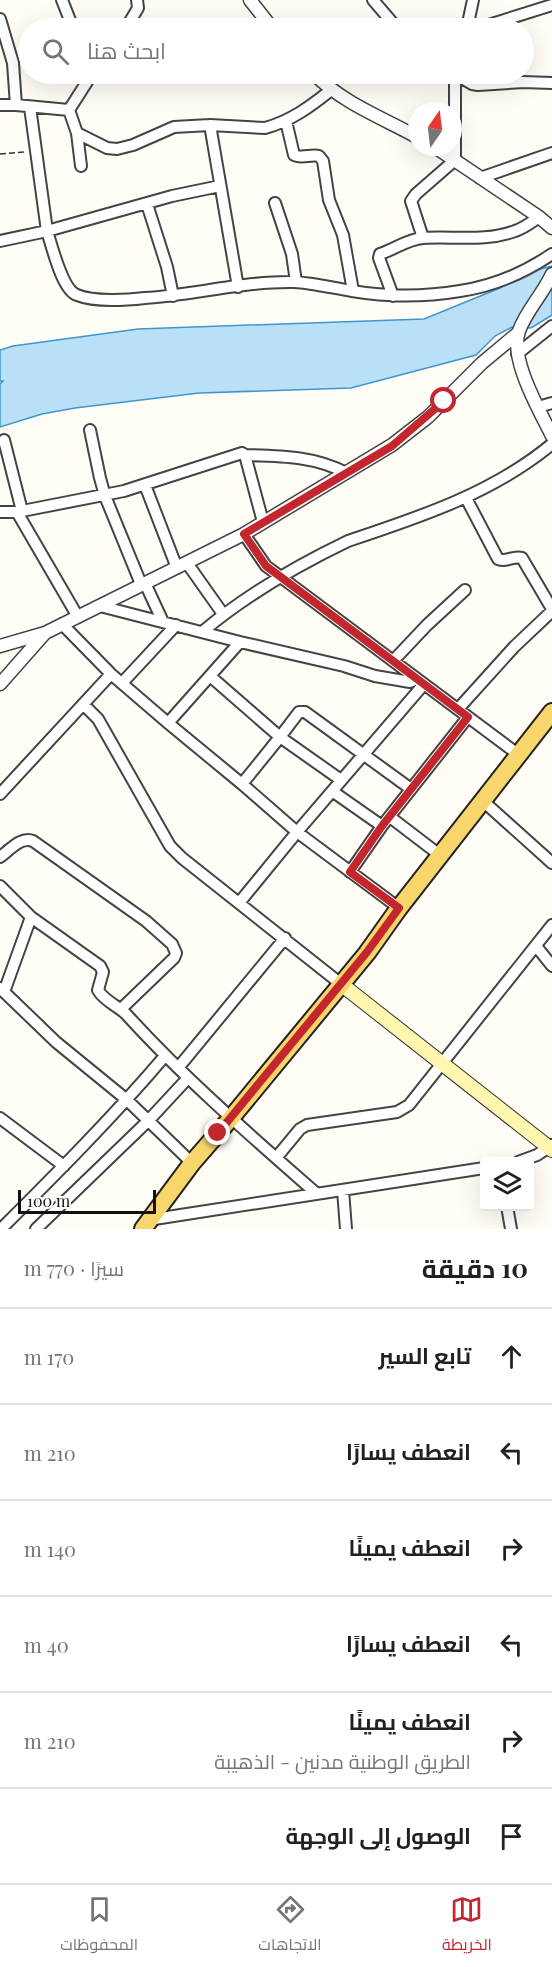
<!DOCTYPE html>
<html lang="ar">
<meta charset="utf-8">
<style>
:root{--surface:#fff;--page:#f2f2f2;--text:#202124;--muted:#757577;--line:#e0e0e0;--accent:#c4262e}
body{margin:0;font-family:"Playfair Display",Cairo,serif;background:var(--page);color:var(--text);direction:rtl}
.controls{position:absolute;right:18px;bottom:18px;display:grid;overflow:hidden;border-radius:6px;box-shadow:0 6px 24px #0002}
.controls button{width:54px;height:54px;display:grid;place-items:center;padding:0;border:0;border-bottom:2px solid var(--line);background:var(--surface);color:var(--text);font:30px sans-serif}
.compass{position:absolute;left:408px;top:102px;width:54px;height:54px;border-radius:50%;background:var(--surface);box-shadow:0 6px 24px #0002;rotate:14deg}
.scale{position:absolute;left:18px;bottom:15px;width:138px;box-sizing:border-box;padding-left:6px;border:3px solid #111;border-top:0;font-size:16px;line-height:21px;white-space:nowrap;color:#111;-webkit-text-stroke:4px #fff;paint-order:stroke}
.stop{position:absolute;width:18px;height:18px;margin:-14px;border:4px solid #c4262e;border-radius:50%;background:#fff}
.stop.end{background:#c4262e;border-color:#fff;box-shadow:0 2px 6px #0008}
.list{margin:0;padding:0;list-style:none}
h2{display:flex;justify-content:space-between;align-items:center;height:78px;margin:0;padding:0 24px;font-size:26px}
h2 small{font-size:20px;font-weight:400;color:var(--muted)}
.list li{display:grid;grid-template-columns:39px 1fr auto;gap:18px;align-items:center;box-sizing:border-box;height:96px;padding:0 24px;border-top:2px solid var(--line)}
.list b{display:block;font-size:22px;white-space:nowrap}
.list p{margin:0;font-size:20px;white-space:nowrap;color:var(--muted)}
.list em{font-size:20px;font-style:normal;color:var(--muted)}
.icon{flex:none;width:33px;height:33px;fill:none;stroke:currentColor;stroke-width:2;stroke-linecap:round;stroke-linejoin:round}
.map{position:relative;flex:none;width:552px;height:1229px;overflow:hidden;direction:ltr}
.search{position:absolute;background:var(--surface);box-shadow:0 6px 24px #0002;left:18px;right:18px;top:18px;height:66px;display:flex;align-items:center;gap:15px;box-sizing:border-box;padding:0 21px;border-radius:33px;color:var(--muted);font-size:22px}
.sheet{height:654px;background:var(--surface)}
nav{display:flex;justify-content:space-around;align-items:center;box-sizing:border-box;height:84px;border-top:2px solid var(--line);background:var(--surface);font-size:16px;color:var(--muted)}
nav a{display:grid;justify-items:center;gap:3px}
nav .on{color:var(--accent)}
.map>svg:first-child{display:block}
.water{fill:#b9e0f7;stroke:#3f96cf;stroke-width:1.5}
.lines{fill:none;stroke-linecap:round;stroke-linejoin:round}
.minor-casing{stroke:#444;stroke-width:14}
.tertiary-casing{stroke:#444;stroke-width:15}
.secondary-casing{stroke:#333;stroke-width:16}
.primary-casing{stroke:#222;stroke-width:20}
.path{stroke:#333;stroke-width:1.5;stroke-dasharray:6 3;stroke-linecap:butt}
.minor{stroke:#fff;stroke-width:10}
.tertiary{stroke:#fff;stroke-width:12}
.secondary{stroke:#fff6b0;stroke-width:14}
.primary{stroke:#f9d66b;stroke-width:16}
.route{stroke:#c4262e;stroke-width:8}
</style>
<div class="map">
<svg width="552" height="1229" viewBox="0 0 552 1229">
<rect width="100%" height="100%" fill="#fffdf5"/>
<path class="water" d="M552,266V315L531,328L512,327L495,336L476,355L351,388L199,393L75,408L42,414L0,427V384L3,381H0V350L13,346L138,329L424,319L500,288L536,270Z"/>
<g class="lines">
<defs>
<path id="minor" d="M62,0L73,28
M373,0L397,28
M0,19L13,63L16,105L69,110L77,133L107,148L117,149L133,145L174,127L210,125
M126,28L138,8L137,0
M258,28L267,24
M467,28L473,0
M479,28L552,5
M455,74L472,84L478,85L523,82L552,83
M0,105H16
M30,107L47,231L172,196L220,186
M69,110L92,74
M286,121L294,155C301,159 311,154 319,156L323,161L329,200L343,235L353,291
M77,133L81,166
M480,178L552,153
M275,203L292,254L296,282
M147,204L167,267L173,296
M423,238L411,201L416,194L455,160V74
M0,241L47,231C52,246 62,290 77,295C94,302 127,300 145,298C194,295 244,281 294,282C313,283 333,288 352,291C388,297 424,297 460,291C494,286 524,273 552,254
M238,287L210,125L265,128C291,121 311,106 331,90
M393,296L379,258L380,254C395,249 408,239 423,238C454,236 486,242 515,231C524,228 532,222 539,217
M517,354L552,326
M538,407L552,403
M90,430L100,478L105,496L141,584
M4,440L22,511
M245,455C280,456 315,456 346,473
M145,485L177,568
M466,498L498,559C506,563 513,555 522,558L552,609
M0,512H17L124,491L242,453L245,455L263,522
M17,512L78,617
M244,534L266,566L519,755
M187,563L223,614
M145,583L163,622
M100,606L240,642L344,666L375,676L410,682L417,679
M62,624L111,674L168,723L242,784L297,832L399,908
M202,632C246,595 296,566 348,541C420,517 493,493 552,444
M393,661L427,625L465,590
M210,676L280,737L299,712H305L411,789
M122,683L176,625
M83,704L98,719L170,846L182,858L341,984
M458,709L514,647L552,611
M168,723L240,642
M242,784L280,737L341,780
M332,791L382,826
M0,794L111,674
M483,801L552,863
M390,817L441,856
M0,857C10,850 21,836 33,841L146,921L172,944L176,953L174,958L121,1009
M350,872L382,826L468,717
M0,886L31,917L100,966L103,972L98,990C104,1001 118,1006 126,1014C185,1079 251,1136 317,1194
M239,903L297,832L424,684
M536,946L552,966
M0,988L56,1042L127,1100L192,1163
M4,992L31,917
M178,1068L285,938
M0,1118L64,1166
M276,1158L300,1129L307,1125L397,1112L409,1105L552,925
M518,1162L537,1155L552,1145
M343,1190L346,1229
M507,1206L511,1229
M148,1220L484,1168
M1,1229C57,1173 113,1117 164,1057
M36,1229L149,1120L187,1079"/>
<path id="tertiary" d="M250,0L272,28
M314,74C346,105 379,116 417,137
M435,147L539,217L552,228
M552,274C543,294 526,311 519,331C509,359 540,411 552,436
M0,646L45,633L244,534L392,445L428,417L482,363L518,333
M0,684L45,633"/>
<path id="secondary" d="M341,984L552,1150"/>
<path id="primary" d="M143,1229L192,1163L231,1118L367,953L399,908L552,712"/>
</defs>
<use href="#minor" class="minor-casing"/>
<use href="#tertiary" class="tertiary-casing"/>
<use href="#secondary" class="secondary-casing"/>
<use href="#primary" class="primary-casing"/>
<path class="path" d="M0,154L25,152"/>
<use href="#minor" class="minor"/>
<use href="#tertiary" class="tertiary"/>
<use href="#secondary" class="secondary"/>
<use href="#primary" class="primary"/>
</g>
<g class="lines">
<path class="route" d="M218,1133L367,952L399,908L350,872L382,826L468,717L266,566L244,534L392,446L444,401"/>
</g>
</svg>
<div class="controls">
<button><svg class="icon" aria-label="layers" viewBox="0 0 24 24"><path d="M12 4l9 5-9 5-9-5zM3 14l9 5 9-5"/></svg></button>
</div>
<svg class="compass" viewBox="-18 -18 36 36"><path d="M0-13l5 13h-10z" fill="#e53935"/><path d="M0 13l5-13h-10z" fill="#757577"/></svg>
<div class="scale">100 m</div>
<div class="stop" style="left:444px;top:401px"></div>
<div class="stop end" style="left:218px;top:1133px"></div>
<div class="search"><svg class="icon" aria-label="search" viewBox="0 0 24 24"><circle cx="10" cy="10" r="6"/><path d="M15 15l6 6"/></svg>ابحث هنا</div>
</div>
<section class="sheet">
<h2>10 دقيقة<small>سيرًا · 770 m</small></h2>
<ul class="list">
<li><svg class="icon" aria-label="ahead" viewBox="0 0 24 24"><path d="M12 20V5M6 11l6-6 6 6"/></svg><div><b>تابع السير</b></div><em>170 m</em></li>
<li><svg class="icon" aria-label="left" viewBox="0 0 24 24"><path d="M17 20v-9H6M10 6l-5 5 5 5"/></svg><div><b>انعطف يسارًا</b></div><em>210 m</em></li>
<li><svg class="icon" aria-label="right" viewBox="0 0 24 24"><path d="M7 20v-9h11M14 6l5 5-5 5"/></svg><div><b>انعطف يمينًا</b></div><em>140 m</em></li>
<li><svg class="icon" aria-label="left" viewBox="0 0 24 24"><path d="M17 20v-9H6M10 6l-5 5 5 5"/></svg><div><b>انعطف يسارًا</b></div><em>40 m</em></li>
<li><svg class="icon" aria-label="right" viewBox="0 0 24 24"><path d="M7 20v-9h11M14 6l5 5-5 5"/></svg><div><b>انعطف يمينًا</b><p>الطريق الوطنية مدنين - الذهيبة</p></div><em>210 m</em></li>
<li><svg class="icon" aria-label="arrive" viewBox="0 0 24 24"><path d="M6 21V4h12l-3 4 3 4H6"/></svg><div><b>الوصول إلى الوجهة</b></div></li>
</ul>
</section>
<nav>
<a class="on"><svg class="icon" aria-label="map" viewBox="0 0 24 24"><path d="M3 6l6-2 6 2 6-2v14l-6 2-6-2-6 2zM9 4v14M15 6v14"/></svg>الخريطة</a>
<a><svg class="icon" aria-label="directions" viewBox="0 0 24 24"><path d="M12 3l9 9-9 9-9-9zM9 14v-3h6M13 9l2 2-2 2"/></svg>الاتجاهات</a>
<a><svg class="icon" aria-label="saved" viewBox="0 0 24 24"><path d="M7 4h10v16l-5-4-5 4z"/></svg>المحفوظات</a>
</nav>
